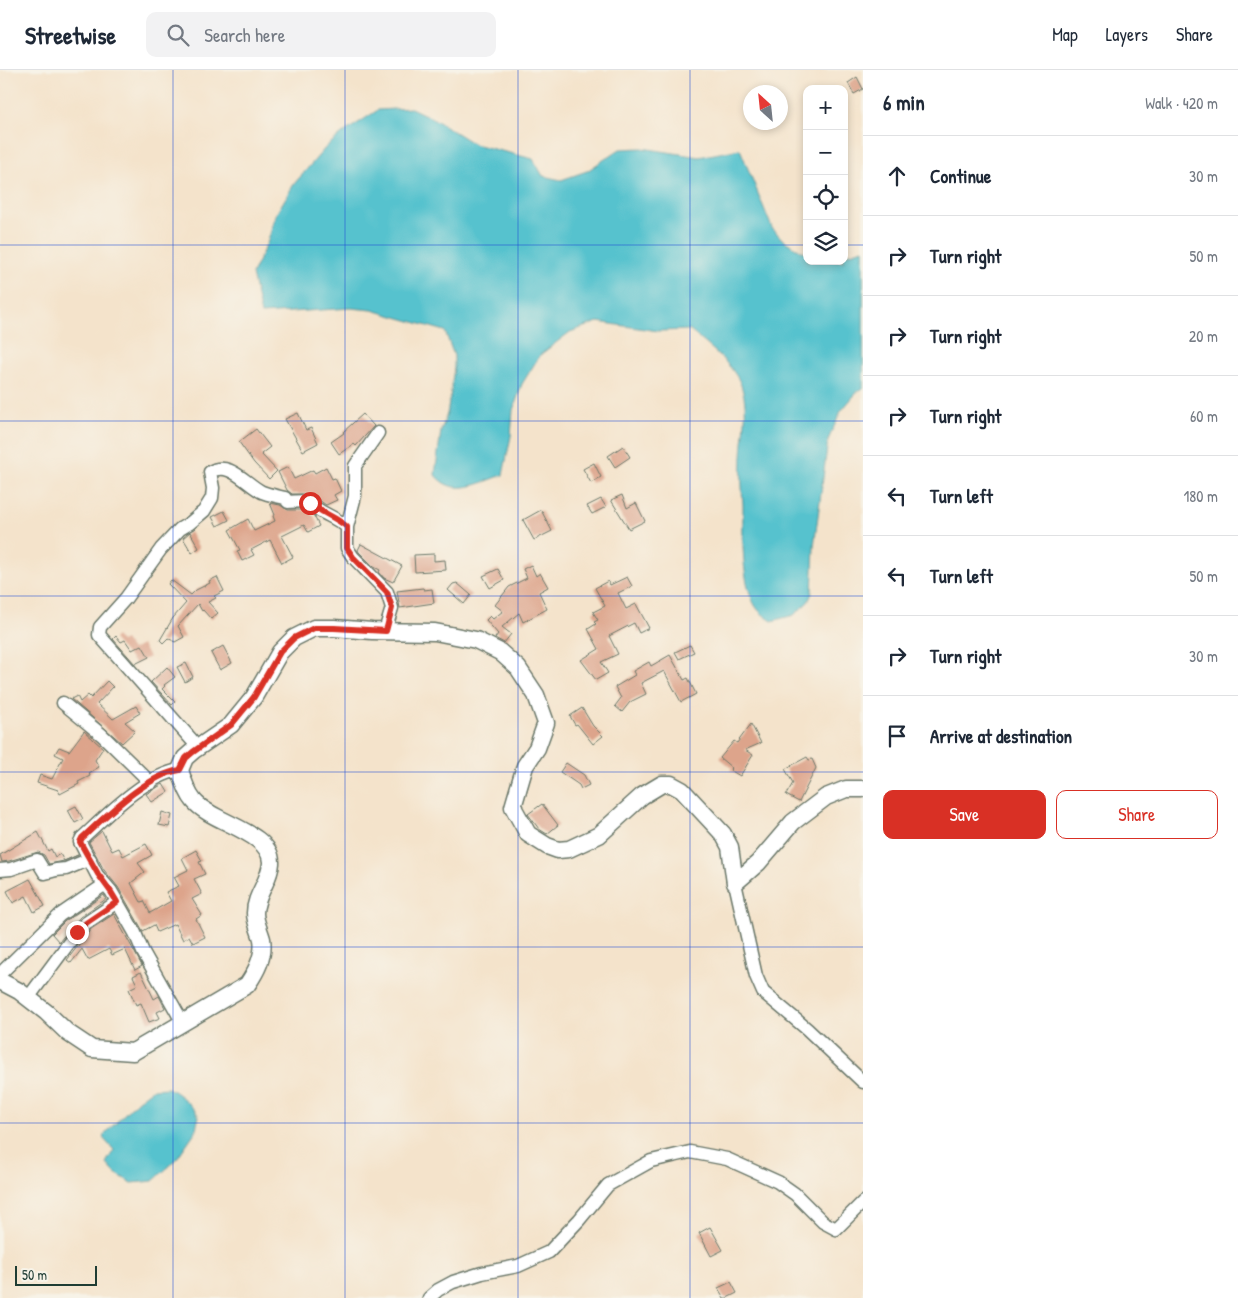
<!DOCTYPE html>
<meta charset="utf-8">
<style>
:root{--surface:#fff;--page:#f2f2f3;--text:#1f2937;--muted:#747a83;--line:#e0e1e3;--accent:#d93025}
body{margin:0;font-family:"Patrick Hand",sans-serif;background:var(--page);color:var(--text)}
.controls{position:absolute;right:15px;top:15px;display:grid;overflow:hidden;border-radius:10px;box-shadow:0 2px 8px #0003}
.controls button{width:45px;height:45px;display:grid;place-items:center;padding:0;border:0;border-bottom:1px solid var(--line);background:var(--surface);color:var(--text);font:25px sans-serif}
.compass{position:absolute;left:743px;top:15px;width:45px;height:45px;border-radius:50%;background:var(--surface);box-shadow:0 2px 8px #0003;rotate:333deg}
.scale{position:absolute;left:15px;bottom:12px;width:82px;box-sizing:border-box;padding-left:5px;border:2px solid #1f3d34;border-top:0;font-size:14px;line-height:18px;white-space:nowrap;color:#1f3d34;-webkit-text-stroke:4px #f7f3e8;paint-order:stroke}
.stop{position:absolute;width:15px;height:15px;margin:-11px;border:4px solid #d93025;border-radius:50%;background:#fff}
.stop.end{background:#d93025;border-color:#fff;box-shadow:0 1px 5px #0008}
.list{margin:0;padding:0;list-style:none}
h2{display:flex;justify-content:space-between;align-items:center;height:65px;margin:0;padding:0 20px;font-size:21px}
h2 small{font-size:16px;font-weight:400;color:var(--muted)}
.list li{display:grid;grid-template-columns:32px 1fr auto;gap:15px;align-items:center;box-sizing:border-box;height:80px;padding:0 20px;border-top:1px solid var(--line)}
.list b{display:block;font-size:19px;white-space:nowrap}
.list em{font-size:16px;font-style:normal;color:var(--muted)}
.actions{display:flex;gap:10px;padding:15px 20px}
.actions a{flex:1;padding:11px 0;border:1px solid var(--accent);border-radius:10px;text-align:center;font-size:18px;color:var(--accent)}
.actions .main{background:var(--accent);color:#fff}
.icon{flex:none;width:28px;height:28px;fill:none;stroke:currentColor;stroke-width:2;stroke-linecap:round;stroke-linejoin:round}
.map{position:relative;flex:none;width:863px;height:1228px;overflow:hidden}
header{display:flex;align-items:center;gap:30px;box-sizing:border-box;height:70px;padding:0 25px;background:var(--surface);border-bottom:1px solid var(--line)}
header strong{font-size:24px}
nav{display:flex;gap:28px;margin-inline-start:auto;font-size:18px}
.search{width:350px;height:45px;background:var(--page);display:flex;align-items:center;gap:12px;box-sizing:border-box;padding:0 18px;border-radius:10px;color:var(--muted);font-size:19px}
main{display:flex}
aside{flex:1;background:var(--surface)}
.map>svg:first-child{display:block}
.water{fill:#56c2ce;stroke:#3a8081}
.building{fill:#dda48b}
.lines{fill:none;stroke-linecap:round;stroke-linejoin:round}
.minor-casing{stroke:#6a7769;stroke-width:15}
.tertiary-casing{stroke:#6a7769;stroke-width:19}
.minor{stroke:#fff;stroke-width:12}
.tertiary{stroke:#fff;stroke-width:16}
.route{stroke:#d93025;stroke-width:6}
.grid{fill:none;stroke:#1d4ed8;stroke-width:1;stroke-opacity:0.55}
</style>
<header>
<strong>Streetwise</strong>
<div class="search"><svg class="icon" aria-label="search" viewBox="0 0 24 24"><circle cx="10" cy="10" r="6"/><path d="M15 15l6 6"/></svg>Search here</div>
<nav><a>Map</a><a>Layers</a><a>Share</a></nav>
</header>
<main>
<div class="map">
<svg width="863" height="1228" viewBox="0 0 863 1228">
<rect width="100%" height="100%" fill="#f7f3e8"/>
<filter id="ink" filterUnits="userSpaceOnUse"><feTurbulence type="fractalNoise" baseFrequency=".02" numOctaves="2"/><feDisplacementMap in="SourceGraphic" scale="10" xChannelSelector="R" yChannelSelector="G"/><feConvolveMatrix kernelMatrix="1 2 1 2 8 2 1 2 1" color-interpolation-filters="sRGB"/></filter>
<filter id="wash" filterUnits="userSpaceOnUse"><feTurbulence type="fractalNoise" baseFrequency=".0096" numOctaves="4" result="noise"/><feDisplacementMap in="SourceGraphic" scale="20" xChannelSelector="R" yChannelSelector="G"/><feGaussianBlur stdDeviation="1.12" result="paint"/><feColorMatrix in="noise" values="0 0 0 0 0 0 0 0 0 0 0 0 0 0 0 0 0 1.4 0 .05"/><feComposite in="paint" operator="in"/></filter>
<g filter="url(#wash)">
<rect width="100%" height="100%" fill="#f4e3cb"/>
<path class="water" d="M411,38L434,49L474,74L533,89L543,106L561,110L587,101L620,79L642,78L699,87L740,79L772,158L783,170L801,181L807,182V191H844V185L863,179V318L859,320L841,341L828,370L814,476L812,523L808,532L794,545L772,551C763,545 756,540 752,529C741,502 743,465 743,435C742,419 741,402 742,386C743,363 749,340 742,318C736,296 706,274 689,260L658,261L598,252L570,262L540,285L522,314L513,340L511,366L503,405C480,413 453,428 435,405L441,361L447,344L451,322L454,297V286L445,261L372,240L351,238L261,244L252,204L268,171L276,144L294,114L327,76L346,61L378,40Z
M168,1018C181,1025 190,1034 199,1046L195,1062L175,1091L153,1111L132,1113L115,1103L106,1093L114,1080L103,1068L104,1065L137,1031L153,1019Z"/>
<g id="blocks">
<path class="building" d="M857,7L863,19L854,24L848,13Z
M298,343L306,360L311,358L318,373L303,381L285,349Z
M363,344L374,356L356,376L354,374L339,384L331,372L344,363L343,362Z
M256,359L270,377L261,384L277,401L269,409L254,393L239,372Z
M623,376L630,387L615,397L608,386Z
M594,393L601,407L591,413L583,399Z
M288,397L294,409L313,400L315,403L326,397L332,409L335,408L341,421L334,425L337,430L326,435L311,424H292L287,420L278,402Z
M622,425L627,438L636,433L645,451L629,459L611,430Z
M601,429L606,437L592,444L587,436Z
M270,433L280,435L288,440H306L314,446L319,456L308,462L304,455L282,466L293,487L282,493L270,470L251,480L254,485L242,491L237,481L240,480L229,460L248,449L254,461L275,451L273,446L275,445Z
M541,440L552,461L534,470L523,450Z
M224,441L229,450L217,456L212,447Z
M190,462L199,478L192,483L183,468Z
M361,474L402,496L393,512L384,508L379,502L380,500L374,497L359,482L358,480Z
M434,484V491L445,490L446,500L415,502L414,485Z
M531,495L536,506L540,503L548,517L539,522L547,539L523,552L519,543L502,557L511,564L504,573L495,568L498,564L486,550L490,546L493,549L503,541L495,535L509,517L527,508L523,499Z
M498,499L504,510L490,518L483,506Z
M217,507L224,521L214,526L216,528L208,532L218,543L211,549L203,540L202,541L198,534L178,556L184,567L175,572L168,568L163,573L160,570L173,548L186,533L168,514L171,510L191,525L196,520L210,513L209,511Z
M627,507L632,516L618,523L626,539L636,534L649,558L639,563L634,553L609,566L618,584L601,592L608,603L596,610L581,590L599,579L588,559L596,554L594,552L598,550L593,542L605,536L595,518L608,511L610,515Z
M457,513L471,525L464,534L448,520L453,514Z
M423,518L424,520L432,519L434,533L400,538L397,521Z
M116,566L121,572L125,570L132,580L142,575L149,587L135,594L113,569Z
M690,575L694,582L679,589L675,582Z
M223,576L232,593L220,600L211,583Z
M670,585L684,610L688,608L696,624L681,632L664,601L641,613L646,624L630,632L622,642L615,636L621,628L615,617L635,605L633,601L649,592L651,596Z
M186,593L193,607L185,612L177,597Z
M167,597L175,607L164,615L165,616L162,619L175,632L172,635L151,612Z
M107,611L113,617L97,634L113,649L136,636L140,643L125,652L135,661L122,673L71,629L77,626L80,632L88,625L91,628Z
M582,638L593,656L603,666L593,674L577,654L575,655L570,646Z
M751,654L761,673L745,680L753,685L740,706L730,700L732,698L720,688L734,671L737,673Z
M84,661L103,678L95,690L99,697L89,703L90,706L78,712L79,714L60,724L58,720L37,713L40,705L52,709L63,688L55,684L59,677L69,681Z
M807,687L809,690L812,689L816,698L799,732L786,725L793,713L785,699Z
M566,693L584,705L589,715L581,719L579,715L560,702Z
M163,714L168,722L152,732L146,724Z
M542,734L558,755L547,764L539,759L528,744Z
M76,736L83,749L75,753L68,740Z
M162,742L172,745L169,757L159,755Z
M102,761L112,781L119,778L123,786L146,774L152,785L138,793L145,802L131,813L141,832L144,831L150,843L171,831L166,822L179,816L174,807L188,800L182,788L196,780L202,791L199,792L205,804L194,809L202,824L192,829L202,845L196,849L205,867L193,873L189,866L183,870L175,854L157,862L154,855L143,861L118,817L104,800L89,772Z
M38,762L48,781L51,779L55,787L60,784L64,791L78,785L64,791L49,794L44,785L38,782L9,791L2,792L0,785Z
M30,809L45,836L34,842L26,826L13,833L7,821Z
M104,825L106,829L80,847L59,872L52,864L65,851Z
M114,844L142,896L135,900L125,879L112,885L109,879L88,890L82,879L71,893L67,890L91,859Z
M141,902L154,929L159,926L165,938L157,942L160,948L149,952L141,933L136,935L129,919L137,915L133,906Z
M710,1157L723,1180L711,1186L699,1163Z
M731,1212L737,1223L727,1228H724L718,1218Z"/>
</g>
</g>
<g filter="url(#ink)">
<use href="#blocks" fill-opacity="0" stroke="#6a7769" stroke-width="1"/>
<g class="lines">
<defs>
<path id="minor" d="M347,457L355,426V396L378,363
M63,633L102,665L151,713
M198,677L99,565L100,557L126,528L161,479L180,459L190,453L204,441L212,428L213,418L210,402C229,390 246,414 262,422C269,425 278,426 285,428L288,432C295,432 302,430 309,432C313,434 315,438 319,440C328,446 338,449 347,457V478L353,487L387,522L392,538L385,561
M180,700C146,705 107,745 82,768L80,772L97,805L111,821L135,863L143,882L183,953
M0,800L11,799L37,790L45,803L56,800L66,799L90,789
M735,813L756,906L763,922L807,959L863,1012
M0,904L60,845L104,815
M28,928L77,862L86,853L117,832
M429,1228L438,1220L453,1212L482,1203L518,1196L549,1182L579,1150L608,1115L651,1091L690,1082L727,1089L778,1112L795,1124L823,1152L836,1159L863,1132"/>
<path id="tertiary" d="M735,813L758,793L793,752L826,727L846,719H863
M0,911L19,921L46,942L68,963L92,979L133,982L247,915C256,902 265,886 262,869C260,861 255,852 255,843C255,825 270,811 271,793C272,762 212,753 194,731C187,723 183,710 180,700L185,688L193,681L231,655L254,627L280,582L294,568L314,558H334L372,561L435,562L476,570L500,582L518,598L536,625L546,653L537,678L525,696L513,737L528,764L547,776L558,780L569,779L599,765L642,726L662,714H671L682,720L723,764L730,777L735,813"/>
</defs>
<use href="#minor" class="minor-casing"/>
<use href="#tertiary" class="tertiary-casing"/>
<use href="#minor" class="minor"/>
<use href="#tertiary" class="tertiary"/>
</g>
</g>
<g class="lines" filter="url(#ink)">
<path class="route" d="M77,862L86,853L117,832L111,822L98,804L80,772L82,768C107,745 147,705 180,700L186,688L193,682L231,655L254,627L280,582L294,568L314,558H334L386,561L392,538L387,522L353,487L347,478V457C336,447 321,443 310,433"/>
</g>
<path class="grid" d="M173,0V1228M345,0V1228M518,0V1228M690,0V1228M0,175H807M844,175H863M0,351H863M0,526H863M0,702H863M0,877H863M0,1053H863"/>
</svg>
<div class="controls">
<button>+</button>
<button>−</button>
<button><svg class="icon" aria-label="locate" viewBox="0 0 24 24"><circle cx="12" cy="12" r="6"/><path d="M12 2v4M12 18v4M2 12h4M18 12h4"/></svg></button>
<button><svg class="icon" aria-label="layers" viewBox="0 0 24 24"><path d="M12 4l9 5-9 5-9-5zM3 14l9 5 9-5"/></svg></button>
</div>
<svg class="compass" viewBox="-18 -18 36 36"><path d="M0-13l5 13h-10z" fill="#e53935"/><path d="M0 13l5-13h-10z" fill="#747a83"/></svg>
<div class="scale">50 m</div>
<div class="stop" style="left:310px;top:433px"></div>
<div class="stop end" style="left:77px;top:862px"></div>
</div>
<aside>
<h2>6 min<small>Walk · 420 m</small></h2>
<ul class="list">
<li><svg class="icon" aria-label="ahead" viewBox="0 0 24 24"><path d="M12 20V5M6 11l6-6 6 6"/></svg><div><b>Continue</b></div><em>30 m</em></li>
<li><svg class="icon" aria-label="right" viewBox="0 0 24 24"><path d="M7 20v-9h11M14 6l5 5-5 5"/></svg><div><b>Turn right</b></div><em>50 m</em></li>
<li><svg class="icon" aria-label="right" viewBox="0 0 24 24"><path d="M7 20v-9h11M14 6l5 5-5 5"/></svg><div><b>Turn right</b></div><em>20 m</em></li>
<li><svg class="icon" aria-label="right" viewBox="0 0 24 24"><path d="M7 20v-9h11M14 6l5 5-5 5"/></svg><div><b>Turn right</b></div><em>60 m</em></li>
<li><svg class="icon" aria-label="left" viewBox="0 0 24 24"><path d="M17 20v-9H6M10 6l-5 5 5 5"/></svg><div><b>Turn left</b></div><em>180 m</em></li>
<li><svg class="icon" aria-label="left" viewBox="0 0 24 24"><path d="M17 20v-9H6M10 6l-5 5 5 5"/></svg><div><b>Turn left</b></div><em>50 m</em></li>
<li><svg class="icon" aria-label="right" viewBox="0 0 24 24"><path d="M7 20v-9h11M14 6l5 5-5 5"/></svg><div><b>Turn right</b></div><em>30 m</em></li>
<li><svg class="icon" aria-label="arrive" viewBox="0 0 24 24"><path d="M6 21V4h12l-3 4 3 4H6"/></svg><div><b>Arrive at destination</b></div></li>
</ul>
<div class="actions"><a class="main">Save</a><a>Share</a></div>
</aside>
</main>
